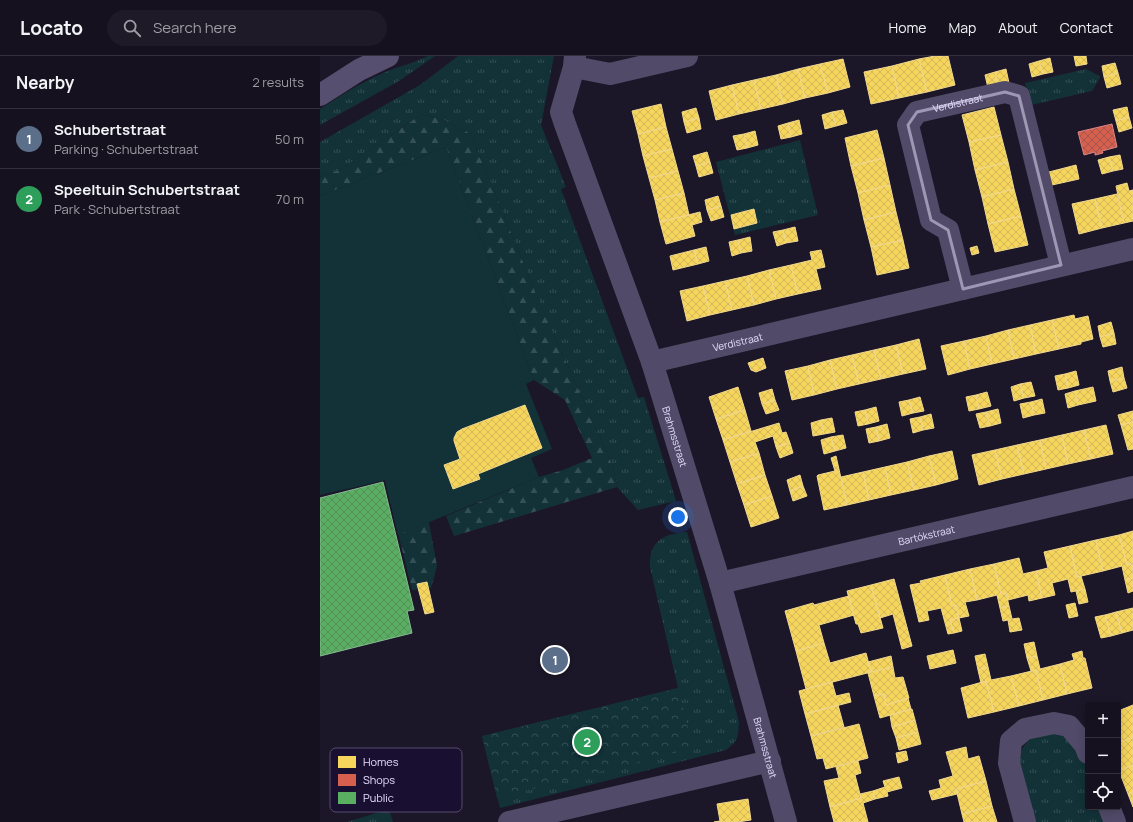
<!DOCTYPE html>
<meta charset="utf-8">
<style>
:root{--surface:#15111e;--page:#1e1a27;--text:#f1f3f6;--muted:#9d9da4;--line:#34313c;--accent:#0b8043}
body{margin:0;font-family:Manrope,sans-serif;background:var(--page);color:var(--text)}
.controls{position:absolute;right:12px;bottom:12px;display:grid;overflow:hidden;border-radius:4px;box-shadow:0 2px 10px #0003}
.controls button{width:36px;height:36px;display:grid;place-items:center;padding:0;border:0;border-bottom:1px solid var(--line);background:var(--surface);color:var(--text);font:20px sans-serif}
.you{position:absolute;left:358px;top:461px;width:14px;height:14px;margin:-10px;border:3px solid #fff;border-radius:50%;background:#1a73e8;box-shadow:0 0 0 6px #1a73e833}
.badge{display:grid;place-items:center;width:26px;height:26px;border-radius:50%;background:var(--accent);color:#fff;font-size:13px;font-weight:700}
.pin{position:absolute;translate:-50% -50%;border:2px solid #fff;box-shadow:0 1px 4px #0006}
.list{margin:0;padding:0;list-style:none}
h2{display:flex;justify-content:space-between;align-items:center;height:52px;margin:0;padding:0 16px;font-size:17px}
h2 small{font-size:13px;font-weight:400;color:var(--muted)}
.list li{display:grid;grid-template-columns:26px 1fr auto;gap:12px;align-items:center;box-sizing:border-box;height:60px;padding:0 16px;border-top:1px solid var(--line)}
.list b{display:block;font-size:15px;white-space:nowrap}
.list p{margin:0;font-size:13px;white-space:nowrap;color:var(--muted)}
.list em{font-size:13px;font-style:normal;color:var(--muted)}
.icon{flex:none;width:22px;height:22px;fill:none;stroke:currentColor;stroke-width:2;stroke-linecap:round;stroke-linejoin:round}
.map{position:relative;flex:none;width:813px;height:766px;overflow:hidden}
header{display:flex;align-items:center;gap:24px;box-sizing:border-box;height:56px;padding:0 20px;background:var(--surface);border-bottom:1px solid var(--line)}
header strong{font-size:19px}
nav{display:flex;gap:22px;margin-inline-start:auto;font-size:14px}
.search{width:280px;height:36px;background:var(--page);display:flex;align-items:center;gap:10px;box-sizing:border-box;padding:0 14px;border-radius:22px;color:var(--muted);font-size:15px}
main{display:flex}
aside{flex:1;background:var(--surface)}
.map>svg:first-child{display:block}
.grass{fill:url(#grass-tufts)}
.forest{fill:url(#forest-firs)}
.park{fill:url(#park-crowns)}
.pitch{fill:#123238}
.homes{fill:url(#homes-cross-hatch);stroke:#f1d88d}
.shops{fill:url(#shops-cross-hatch);stroke:#db8682}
.public{fill:url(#public-cross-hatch);stroke:#84bc90}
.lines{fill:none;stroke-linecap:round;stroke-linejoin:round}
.street{stroke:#514b69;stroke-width:22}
.secondary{stroke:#564f6f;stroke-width:22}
.marked{fill:none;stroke:#9f98b4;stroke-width:3;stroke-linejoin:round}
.labels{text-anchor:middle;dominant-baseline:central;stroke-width:4;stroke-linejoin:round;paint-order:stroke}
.street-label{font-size:10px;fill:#e6deff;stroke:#190f30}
.key{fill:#190f30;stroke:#564d6e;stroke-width:1}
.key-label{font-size:11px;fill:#e6deff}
</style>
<header>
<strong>Locato</strong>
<div class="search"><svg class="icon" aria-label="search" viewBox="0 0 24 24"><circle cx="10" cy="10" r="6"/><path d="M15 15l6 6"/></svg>Search here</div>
<nav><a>Home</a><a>Map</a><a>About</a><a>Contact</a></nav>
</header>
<main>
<aside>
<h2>Nearby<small>2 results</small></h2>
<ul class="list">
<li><span class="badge" style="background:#5c6f8a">1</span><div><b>Schubertstraat</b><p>Parking · Schubertstraat</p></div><em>50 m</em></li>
<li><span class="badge" style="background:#2e9e5b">2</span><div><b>Speeltuin Schubertstraat</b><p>Park · Schubertstraat</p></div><em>70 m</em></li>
</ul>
</aside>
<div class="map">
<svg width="813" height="766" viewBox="0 0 813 766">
<defs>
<pattern id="grass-tufts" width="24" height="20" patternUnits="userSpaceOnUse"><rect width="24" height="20" fill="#123238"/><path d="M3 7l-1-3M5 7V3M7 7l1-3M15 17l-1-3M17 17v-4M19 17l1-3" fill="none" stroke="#344f56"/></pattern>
<pattern id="forest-firs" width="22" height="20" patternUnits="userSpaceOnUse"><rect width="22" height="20" fill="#123238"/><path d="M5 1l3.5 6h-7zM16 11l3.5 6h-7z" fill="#344f56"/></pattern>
<pattern id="park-crowns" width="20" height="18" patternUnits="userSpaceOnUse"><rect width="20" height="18" fill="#123238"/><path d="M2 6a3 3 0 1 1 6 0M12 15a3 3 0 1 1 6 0" fill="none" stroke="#344f56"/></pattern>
<pattern id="homes-cross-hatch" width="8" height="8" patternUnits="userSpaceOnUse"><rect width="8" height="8" fill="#f6d55c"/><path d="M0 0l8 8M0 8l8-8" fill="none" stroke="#d3b859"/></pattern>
<pattern id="shops-cross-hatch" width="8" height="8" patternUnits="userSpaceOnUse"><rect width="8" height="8" fill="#d6604d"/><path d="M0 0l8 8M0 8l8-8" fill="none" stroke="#a3564d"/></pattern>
<pattern id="public-cross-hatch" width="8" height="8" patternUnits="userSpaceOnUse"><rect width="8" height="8" fill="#5aae61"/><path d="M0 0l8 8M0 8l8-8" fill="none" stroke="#548e5b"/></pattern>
</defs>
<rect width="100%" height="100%" fill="#1c1728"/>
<path class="grass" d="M108,0H115L79,25L0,69V53C19,41 38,28 59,19C75,11 92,8 108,0Z
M138,0H234L221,69L246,131L241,133L318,342L324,341L356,445L318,454L297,431L293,411L220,248L151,78L124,64L102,58L21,113L0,121V86L100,29Z
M766,13L780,20V22L772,35L711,49L705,27Z
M480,84L498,159L415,179L396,106Z
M367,476L419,666C418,682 419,684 406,694L180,752L162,680L358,632L330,511C329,485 343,478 367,476Z
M738,676L751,682L760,696L768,717V751H782L788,766H714L699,702L702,693L709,683Z
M69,753L73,766H27Z"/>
<path class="forest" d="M102,58L124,64L151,78L220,248L293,411L297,431L134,480L126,460L219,421L243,414L272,402L245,344L214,324L126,91L0,140V121L21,113Z
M79,393L109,467L117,510L111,532L92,534L65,424L23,434Z"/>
<path class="park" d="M358,632L373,692L177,742L162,680Z"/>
<path class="pitch" d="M126,91L214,324L206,328L232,393L211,402L219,421L78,479L65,424L0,439V140Z"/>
<path class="homes" d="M615,0H628L635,29L607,36L599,3Z
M754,0H766L767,8L756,10Z
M730,2L733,16L723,18L719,5Z
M523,3L530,31L508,37L500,8Z
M599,3L607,36L579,42L572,10Z
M719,5L723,18L712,21L709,8Z
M795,7L798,17L784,21L782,10Z
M500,8L508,37L485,42L478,13Z
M572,10L579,42L551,48L544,16Z
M478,13L485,42L463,48L456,19Z
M686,13L689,27L678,30L675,16Z
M675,16L678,30L668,32L665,19Z
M798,17L801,28L787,32L784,21Z
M456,19L463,48L441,53L434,24Z
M434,24L441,53L419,58L412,29Z
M412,29L419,58L396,64L389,35Z
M341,48L346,71L318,78L312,55Z
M674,51L681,79L649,86L642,59Z
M807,51L809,61L796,65L793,54Z
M376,52L379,62L364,66L362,56Z
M523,54L527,67L516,70L512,56Z
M512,56L516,70L505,73L502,59Z
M809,61L812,72L799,76L796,65Z
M379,62L381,73L367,77L364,66Z
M479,64L482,78L471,81L468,67Z
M468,67L471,81L461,83L458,70Z
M346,71L352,93L323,100L318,78Z
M557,74L564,102L531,110L525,82Z
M435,75L438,89L427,92L424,78Z
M424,78L427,92L417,94L413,80Z
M681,79L688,106L655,114L649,86Z
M352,93L358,115L329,122L323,100Z
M387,96L390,106L376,110L373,100Z
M800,99L803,113L793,115L789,101Z
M789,101L793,115L782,118L778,104Z
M564,102L570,129L538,137L531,110Z
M390,106L393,117L379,121L376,110Z
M688,106L694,133L662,141L655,114Z
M756,109L759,123L732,129L729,116Z
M358,115L364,137L335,144L329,122Z
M807,127L809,135L813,134V165L804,167L796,130Z
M570,129L576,156L544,164L538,137Z
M694,133L701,160L668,168L662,141Z
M364,137L369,159L340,166L335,144Z
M797,138L804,167L782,172L775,143Z
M398,140L401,150L387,154L385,144Z
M775,143L782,172L759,178L752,148Z
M401,150L404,161L391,165L387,154Z
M434,153L437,167L414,173L411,159Z
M380,156L382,166L372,169L375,180L346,188L340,166Z
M576,156L583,184L551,191L544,164Z
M701,160L708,189L675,196L668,168Z
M475,171L478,185L466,187L463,174Z
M463,174L466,187L457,190L453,176Z
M430,181L432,195L421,197L418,184Z
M418,184L421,197L412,200L409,186Z
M583,184L589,212L557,219L551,191Z
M657,190L659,197L652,199L650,192Z
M386,191L389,205L378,208L374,194Z
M374,194L378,208L353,214L350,200Z
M501,194L505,211L496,213L501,233L478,238L471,209L492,204L490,196Z
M471,209L478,238L456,243L449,214Z
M449,214L456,243L434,249L427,220Z
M427,220L434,249L412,254L405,225Z
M405,225L412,254L390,259L383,230Z
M383,230L390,259L367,265L360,235Z
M754,259L755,263L768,260L773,283L761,286V288L739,293L732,264Z
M732,264L739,293L716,298L710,269Z
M791,266L794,277L780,281L778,270Z
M710,269L716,298L694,303L688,274Z
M688,274L694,303L672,308L666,280Z
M794,277L796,288L783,291L780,281Z
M666,280L672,308L650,313L644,285Z
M599,283L606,313L583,318L576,289Z
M644,285L650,313L628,319L621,290Z
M576,289L583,318L561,323L554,294Z
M554,294L561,323L539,328L532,299Z
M532,299L539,328L517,333L510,304Z
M443,302L446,312L436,316L431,314L428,307Z
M510,304L517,333L494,339L488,310Z
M488,310L494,339L472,344L465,315Z
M802,311L804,322L790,325L788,315Z
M756,315L759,329L748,332L745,318Z
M745,318L748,332L738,334L735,320Z
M804,322L807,332L793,336L790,325Z
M711,326L715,340L704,342L700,328Z
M700,328L704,342L694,345L691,331Z
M418,331L425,354L396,363L389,341Z
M773,331L776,345L758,349L755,335Z
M452,333L455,344L442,348L439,337Z
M755,335L758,349L748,352L745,338Z
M667,336L671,350L659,353L656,339Z
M656,339L659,353L649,355L646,341Z
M600,341L604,355L593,357L589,344Z
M722,343L725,357L714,359L711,346Z
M455,344L459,354L446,358L442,348Z
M589,344L593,357L582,360L579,346Z
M711,346L714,359L703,362L700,348Z
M205,349L222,392L158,418L160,423L133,433L124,409L140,403L134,385V382L137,376L142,373Z
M556,351L559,365L548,368L545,354Z
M678,353L681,367L670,370L666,356Z
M425,354L431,375L403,384L396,363Z
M545,354L548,368L538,370L535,356Z
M813,355V366L801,369L798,359Z
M666,356L670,370L660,372L656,358Z
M611,358L614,372L603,374L600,361Z
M600,361L603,374L593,377L590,363Z
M512,362L515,376L504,378L501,364Z
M501,364L504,378L493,380L491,367Z
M813,366V393L808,394L801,369Z
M459,367L462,377L466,376L470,387L456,391L453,380L435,386L439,397L410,406L403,384Z
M567,368L570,382L559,385L556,371Z
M786,369L793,398L771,403L764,374Z
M556,371L559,385L549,387L546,373Z
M764,374L771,403L748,408L742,379Z
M523,379L526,392L515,395L511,381Z
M742,379L748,408L726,413L720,384Z
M511,381L515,395L504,398L501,384Z
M720,384L726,413L704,418L697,389Z
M470,387L473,397L460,402L456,391Z
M697,389L704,418L682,423L675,394Z
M675,394L682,423L659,429L652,399Z
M632,395L638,423L616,429L609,400Z
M439,397L445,419L417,428L410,406Z
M516,400L527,449L504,454L497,420L498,419L515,415L511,402Z
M609,400L616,429L594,434L587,406Z
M587,406L594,434L571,439L565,411Z
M565,411L571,439L549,444L543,416Z
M543,416L549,444L527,449L521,421Z
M445,419L452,440L424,449L417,428Z
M480,419L483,430L470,435L467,424Z
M483,430L487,440L473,445L470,435Z
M452,440L459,462L431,471L424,449Z
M813,475V514L811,508L807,509L799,479Z
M799,479L807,509L811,508L813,516V522L805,524L802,510L783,515L776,484Z
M776,484L783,515L757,521L750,490Z
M750,490L757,521L761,520L765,533L751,536L748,523L732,527L735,539L722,542L716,515L728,512L724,496Z
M699,502L703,518L716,515L722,542L709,545L708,539L688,544L686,537L681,538L674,508Z
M674,508L681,538L686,537L689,550L680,552L677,539L657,544L650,513Z
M650,513L657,544L645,546L649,560L639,562L636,549L632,550L625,519Z
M625,519L632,550L636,549L639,562L630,564L634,577L628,578L621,552L607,555L609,564L599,566L590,529L601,527L600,525Z
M813,522V535L808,537L805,524Z
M574,523L592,590L582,593L573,558L560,562L551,529Z
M107,526L114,556L105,558L97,528Z
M551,529L563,572L541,577L538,568H536L527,535Z
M765,533L768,546L759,548L756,535Z
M529,540L534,559L499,569L504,587L476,595L465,555L493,547L494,549Z
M755,547L758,560L749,562L746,549Z
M689,550L692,563L699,562L702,574L690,576L688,564L683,565L680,552Z
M813,552V574L802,577L796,556Z
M796,556L802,577L791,580L785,559Z
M785,559L791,580L781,582L775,561Z
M639,562L642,575L634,577L630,564Z
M714,586L717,600L707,602L704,588Z
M504,587L510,607L546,597L551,616L486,633L476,595Z
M633,594L636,607L610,613L607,600Z
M762,595L763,602H765L772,632L747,638L740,608L754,604L752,598Z
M665,598L668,611L658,614L655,600Z
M571,600L573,611L551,616L548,606Z
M717,600L720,613L740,608L747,638L723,644L716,614L711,615L707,602Z
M573,611L575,622L583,621L589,642L566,649L564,638L554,640L548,617Z
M668,611L671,624L691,620L699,650L674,656L666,625L661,627L658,614Z
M716,614L723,644L699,650L691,620Z
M666,625L674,656L648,662L641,632Z
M512,626L516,640L529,637L531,646L485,658L479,635Z
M564,638L566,649L588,642L591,653L560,662L554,640Z
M518,649L524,671L491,680L485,658Z
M813,649V681L798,687V655Z
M592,653L595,664L572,671L570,659Z
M595,664L598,676L576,682L572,671Z
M539,668L548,702L506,713L503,702L497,703L491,680Z
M598,676L601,688L579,694L576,682Z
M813,681V709L799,715L798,687Z
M646,691L648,703L659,700L666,725L636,733L637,738L612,744L609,735L621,732L619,724L633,720L626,696Z
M586,695L588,704L578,707L576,697Z
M538,705L541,717L535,719L541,742L510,751L504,725L519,722L516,711Z
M813,709V736L808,738L799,715Z
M579,721L582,732L567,736L568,740L555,743L553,735L565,731L563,725Z
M666,725L672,750L642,758L636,733Z
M553,735L555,743L543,747L548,766H514L510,751L541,742L540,738Z
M813,736V751L808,738Z
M428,743L431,764L417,766H394L400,765L397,748Z
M672,750L677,766H644L642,758Z"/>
<path class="shops" d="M792,68L797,91L782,95L783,97L775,99V96L764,99L758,76Z"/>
<path class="public" d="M63,426L94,554L87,555L92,577L0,600V442Z"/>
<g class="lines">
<g class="street">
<path id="s1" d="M255,0L254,11L241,56L245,68L332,306L400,527L466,766"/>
<path d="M254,11L290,18L367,0"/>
<path id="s2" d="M643,233L628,174L611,164L588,69L597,56L685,36L699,40L741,209"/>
<path id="s3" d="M332,306L813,193"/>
<path id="s4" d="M400,527L813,431"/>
<path d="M789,751L795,766"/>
<path d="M189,766L450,705"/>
<path d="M705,766L689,707L691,685L705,673L734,667L749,670L765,689L768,697"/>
</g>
<path class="secondary" d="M0,39L39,14L68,0"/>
</g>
<path class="marked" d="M685,36L699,40L741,209L643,233L628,174L611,164L588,69L597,56Z"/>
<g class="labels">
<g class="street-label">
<text stroke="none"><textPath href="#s2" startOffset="236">Verdistraat</textPath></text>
<text stroke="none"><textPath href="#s3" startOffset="88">Verdistraat</textPath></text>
<text stroke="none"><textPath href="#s1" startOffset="402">Brahmsstraat</textPath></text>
<text stroke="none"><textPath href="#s4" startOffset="212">Bartókstraat</textPath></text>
<text stroke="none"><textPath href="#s1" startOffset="726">Brahmsstraat</textPath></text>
</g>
</g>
<rect x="10" y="692" width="132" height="64" rx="6" class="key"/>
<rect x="18" y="700" width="18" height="12" fill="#f6d55c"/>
<rect x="18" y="718" width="18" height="12" fill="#d6604d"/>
<rect x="18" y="736" width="18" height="12" fill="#5aae61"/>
<g class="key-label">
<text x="43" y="710">Homes</text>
<text x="43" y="728">Shops</text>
<text x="43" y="746">Public</text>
</g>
</svg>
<div class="controls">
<button>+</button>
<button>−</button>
<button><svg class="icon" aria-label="locate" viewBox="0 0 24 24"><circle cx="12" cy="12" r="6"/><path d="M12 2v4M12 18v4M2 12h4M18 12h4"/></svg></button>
</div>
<div class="you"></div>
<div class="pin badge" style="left:235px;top:604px;background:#5c6f8a">1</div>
<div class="pin badge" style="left:267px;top:686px;background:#2e9e5b">2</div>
</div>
</main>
